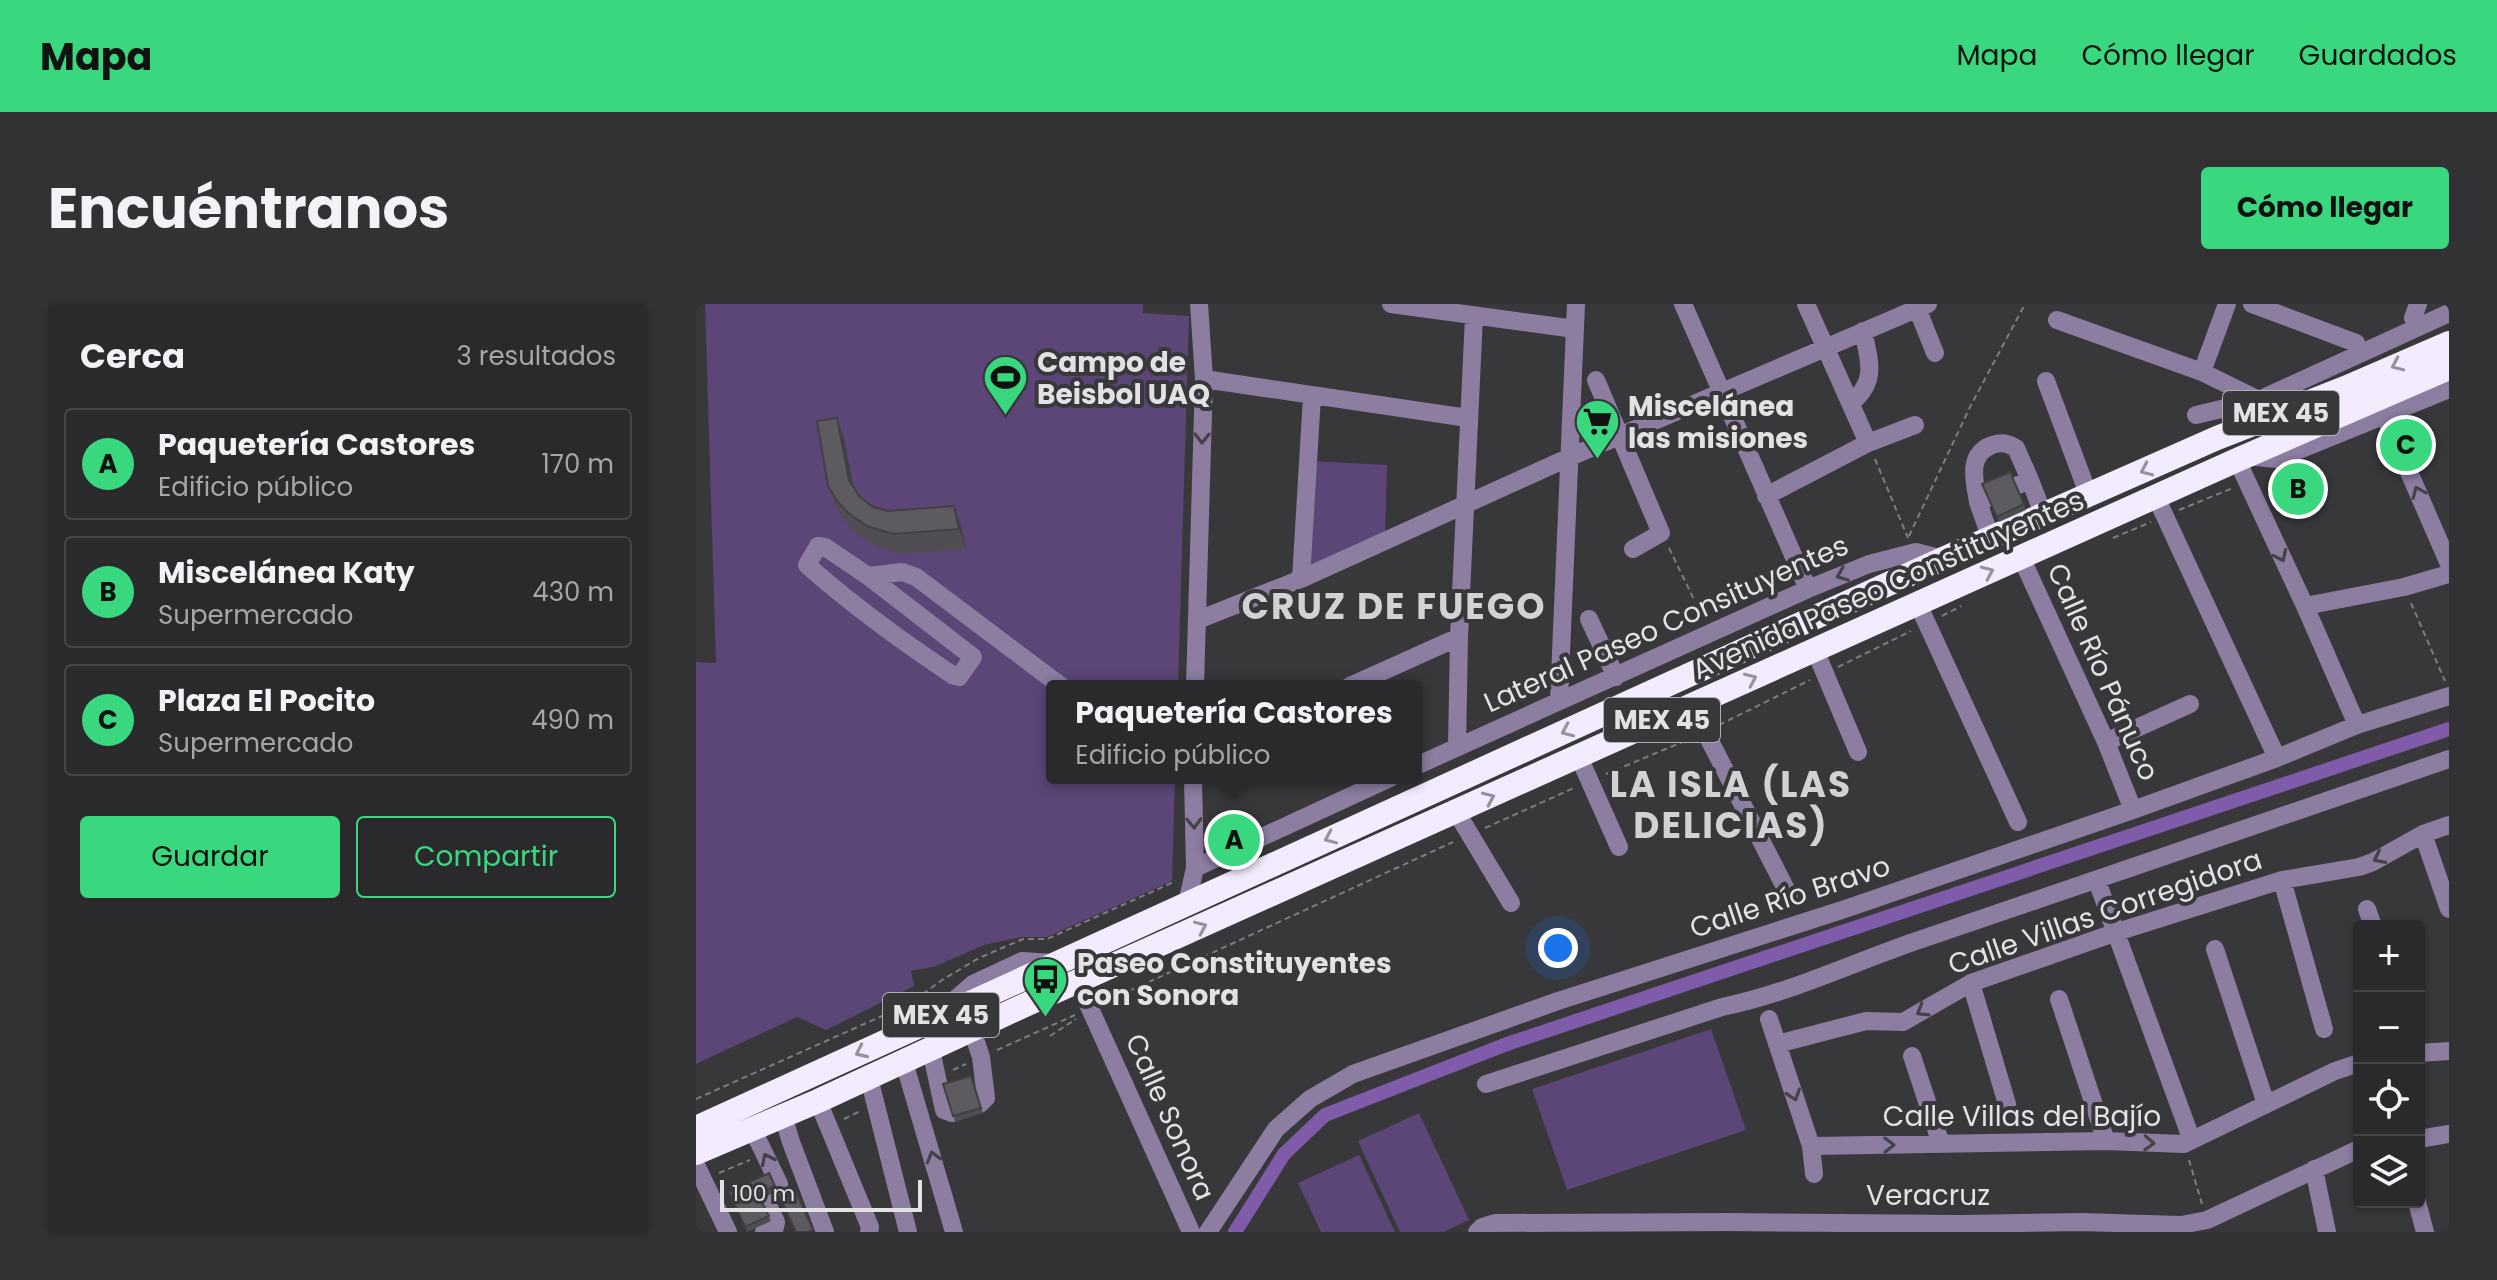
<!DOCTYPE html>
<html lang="es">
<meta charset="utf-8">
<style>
:root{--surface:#2a292c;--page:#323134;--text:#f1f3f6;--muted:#a5a6a9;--line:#464548;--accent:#39d87f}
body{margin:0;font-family:Poppins,sans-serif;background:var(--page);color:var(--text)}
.controls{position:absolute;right:24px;bottom:24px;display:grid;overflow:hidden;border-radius:8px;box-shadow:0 2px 6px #0004}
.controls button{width:72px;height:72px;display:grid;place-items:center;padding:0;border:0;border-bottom:2px solid var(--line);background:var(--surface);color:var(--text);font:40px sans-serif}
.scale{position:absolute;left:24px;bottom:20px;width:202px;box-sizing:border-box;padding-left:8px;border:4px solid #e2e1e3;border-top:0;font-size:22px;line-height:28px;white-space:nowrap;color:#e2e1e3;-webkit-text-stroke:6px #38373a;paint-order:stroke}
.you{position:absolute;left:862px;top:644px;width:28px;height:28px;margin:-20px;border:6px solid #fff;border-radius:50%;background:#1a73e8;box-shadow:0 0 0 12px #1a73e833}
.badge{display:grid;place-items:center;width:52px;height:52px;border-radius:50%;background:var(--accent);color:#111;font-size:26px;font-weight:700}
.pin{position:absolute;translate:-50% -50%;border:4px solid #fff;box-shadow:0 2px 8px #0006}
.popup{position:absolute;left:350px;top:376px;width:376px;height:104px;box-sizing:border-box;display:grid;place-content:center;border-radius:8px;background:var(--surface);filter:drop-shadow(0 2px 6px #0005);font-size:26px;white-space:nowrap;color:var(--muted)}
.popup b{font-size:30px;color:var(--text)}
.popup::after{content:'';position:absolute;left:50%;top:100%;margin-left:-16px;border:16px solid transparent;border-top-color:var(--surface)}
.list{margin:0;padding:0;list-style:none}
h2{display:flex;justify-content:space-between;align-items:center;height:104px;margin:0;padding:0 32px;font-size:34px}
h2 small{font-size:26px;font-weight:400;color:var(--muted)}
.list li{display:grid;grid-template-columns:52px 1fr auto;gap:24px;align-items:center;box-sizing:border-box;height:112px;margin:0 16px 16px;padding:0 16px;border:2px solid var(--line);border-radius:8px}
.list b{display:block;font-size:30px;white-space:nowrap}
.list p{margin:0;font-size:26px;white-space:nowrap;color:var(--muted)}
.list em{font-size:26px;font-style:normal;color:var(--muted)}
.actions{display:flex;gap:16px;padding:24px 32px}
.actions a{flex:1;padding:18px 0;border:2px solid var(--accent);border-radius:8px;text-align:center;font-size:28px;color:var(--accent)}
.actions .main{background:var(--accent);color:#111}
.icon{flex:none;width:44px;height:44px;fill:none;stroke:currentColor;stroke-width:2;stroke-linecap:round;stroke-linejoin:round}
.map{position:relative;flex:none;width:1753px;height:928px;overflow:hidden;border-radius:8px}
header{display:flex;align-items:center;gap:48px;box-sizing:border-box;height:112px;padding:0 40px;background:var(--accent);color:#111}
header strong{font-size:38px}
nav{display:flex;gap:44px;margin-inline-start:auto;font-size:28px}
.intro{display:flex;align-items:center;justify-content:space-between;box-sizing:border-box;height:192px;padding:0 48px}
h1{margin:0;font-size:56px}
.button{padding:20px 36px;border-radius:8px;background:var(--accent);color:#111;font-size:28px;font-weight:700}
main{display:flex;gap:48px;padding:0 48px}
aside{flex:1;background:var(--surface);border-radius:8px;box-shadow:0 2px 6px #0004}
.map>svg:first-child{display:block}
.green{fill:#5c4677}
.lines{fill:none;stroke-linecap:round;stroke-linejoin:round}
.canal{stroke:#7f5baa;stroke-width:14}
.path{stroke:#7d7c7f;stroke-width:2;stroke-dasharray:6 4;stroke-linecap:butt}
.minor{stroke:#8c7da1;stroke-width:18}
.highway{stroke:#f3ecfe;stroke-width:24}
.wall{fill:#504e52}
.shaded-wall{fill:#414042}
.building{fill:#5d5b5f;stroke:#414042;stroke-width:2}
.oneway{stroke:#96929c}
.oneway2{stroke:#454249}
.labels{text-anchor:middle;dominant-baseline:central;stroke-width:8;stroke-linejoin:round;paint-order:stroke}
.shield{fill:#38373a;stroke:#afaeb0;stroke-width:2}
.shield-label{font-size:26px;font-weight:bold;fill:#e2e1e3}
.poi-label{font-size:28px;font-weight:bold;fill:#e2e1e3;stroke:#38373a;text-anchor:start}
.street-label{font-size:28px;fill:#e2e1e3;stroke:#38373a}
.district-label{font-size:36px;font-weight:bold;letter-spacing:2px;fill:#d2d1d4;stroke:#38373a}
</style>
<header>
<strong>Mapa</strong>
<nav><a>Mapa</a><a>Cómo llegar</a><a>Guardados</a></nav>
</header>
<div class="intro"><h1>Encuéntranos</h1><a class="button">Cómo llegar</a></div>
<main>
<aside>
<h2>Cerca<small>3 resultados</small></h2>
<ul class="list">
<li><span class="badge">A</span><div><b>Paquetería Castores</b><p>Edificio público</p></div><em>170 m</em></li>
<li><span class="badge">B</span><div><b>Miscelánea Katy</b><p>Supermercado</p></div><em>430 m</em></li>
<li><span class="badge">C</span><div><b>Plaza El Pocito</b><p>Supermercado</p></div><em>490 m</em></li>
</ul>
<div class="actions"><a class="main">Guardar</a><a>Compartir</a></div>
</aside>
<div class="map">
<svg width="1753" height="928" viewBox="0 0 1753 928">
<rect width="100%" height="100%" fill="#38373a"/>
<path class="green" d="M9,0H447V9L493,12L482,382H356V474H479L476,577L351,633H326L288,641L240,662L215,667L218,682L130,726L101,713L0,760V358L20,359Z
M615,157L691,161L689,234L610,269Z
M1015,725L1050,826L871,886L836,785Z
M723,809L773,916L748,928H704L662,837Z
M663,851L699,928H625L602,879Z"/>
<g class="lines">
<path class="canal" d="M539,928L588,850L629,811L811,740L1753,425"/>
<path class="path" d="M1179,155L1212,234
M1483,206L1537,184
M1213,232L1274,103L1329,0
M1417,234L1455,218
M973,244L1007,314
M1715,299L1749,377
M1246,312L1265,302
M1142,363L1215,327
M1023,421L1114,376
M910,470L996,434
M789,524L878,484
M407,699L757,538
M354,732L380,715
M301,746L379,711
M257,766L270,760
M0,795L213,700L246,676L283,654L327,635H351L480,577
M148,815L164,807
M1493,856L1506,900
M23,869L54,856"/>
<path class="minor" d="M695,0L879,25
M987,0L1112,285
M1110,0L1172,139
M1556,0L1660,39
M1221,4L1239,49
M1717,14L1722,0
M1361,16L1506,68L1563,96
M1506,68L1531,0
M508,75L772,114
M900,76L965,229L937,245
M1350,77L1393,192
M1155,99C1182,77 1173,56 1167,27
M1500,111L1563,96L1753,9
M1689,113L1753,260
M1550,152L1581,155L1753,85
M1541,156L1609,302L1661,421
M1320,182L1334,176L1348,212
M1070,192L1172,139L1219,121
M1460,193L1581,454
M1292,194L1282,198L1295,235
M1282,198C1279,178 1270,151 1296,141C1306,138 1311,139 1320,144L1334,176
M1325,253L1410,438L1437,506
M172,272L277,353L263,373L258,372C207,338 157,302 111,261L122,242L129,243L172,272L206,268L220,273L365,382
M605,275L616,92
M1222,300L1322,518
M1609,302L1708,283L1753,270
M893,315L920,373
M502,316L605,275L874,153L1232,0
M1119,346L1162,448
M499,382L508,75L503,0
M654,382L763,333
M863,396L880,0
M996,402L1093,591
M1410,438L1494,400
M761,443L763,333L778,12
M883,453L923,543
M720,462L1112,285L1173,260L1220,248L1247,255
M761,509L815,599
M1727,530L1753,605
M499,564L694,474
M1586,576L1628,725
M1401,577L1495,834
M491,599L499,564L497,474
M1671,605L1677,622
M1519,645L1570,800
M382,678L495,928
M1275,679L1311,800
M1363,695L1410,837
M248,705L277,680L326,657L359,659
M1073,715L1115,842L1118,870
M276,726L285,753L290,794L284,800
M1081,740L1170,717L1207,718L1275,679L1421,628L1586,576L1663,563L1677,558L1727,530L1753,521
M235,746L248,806L256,809
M1723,749L1753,747
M1216,752L1245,840
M208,758L258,928
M173,774L212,928
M790,780L1026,703C1095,689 1160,657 1226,635C1402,575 1578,516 1753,455
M122,797L174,923L173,928
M87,812L95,838L129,928
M56,824L83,880L79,884
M1723,835L1753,830
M1115,842L1410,837L1488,840L1639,767L1663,759
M0,861L32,928
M1618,865L1631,928
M1721,898L1729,928
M68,928L79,923L80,918L68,893
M512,928L580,825L614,795L657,770L862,697L1149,605L1437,506L1581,454L1661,421L1753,392
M781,928L786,923L799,919L1032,918L1265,920L1385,918L1485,921L1511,916L1663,845"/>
<path class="highway" d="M0,824L1247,255L1521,134L1649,84L1753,39
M0,849L122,797L340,696L1541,156L1753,64"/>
</g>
<path class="wall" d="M141,114L148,135L158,184L164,193L177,203L192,207L258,202L265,223L270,245L205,250L179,242L161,230L149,217L140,202L132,182Z
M1314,168L1330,206L1303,218L1286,180Z
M275,772L287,809L259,818L247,780Z
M73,869L81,887L65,895L75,917L51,928L35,893Z"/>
<path class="shaded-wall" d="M141,114L148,135L160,197L153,176Z
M258,202L265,223L270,245L263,225Z"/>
<path class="building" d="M141,114L153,176L164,193L177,203L192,207L258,202L263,225L197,230L171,222L153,210L141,197L132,182L121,117Z
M1314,168L1328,200L1301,213L1286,180Z
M275,772L285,804L257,812L247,780Z
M73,869L79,882L62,890L73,912L49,923L33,888Z
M100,888L117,926L111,928H100L85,895Z"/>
<defs><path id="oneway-chevron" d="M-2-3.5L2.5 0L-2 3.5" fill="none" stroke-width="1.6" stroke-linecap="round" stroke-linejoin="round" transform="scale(2)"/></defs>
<g class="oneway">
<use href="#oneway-chevron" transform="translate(1701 61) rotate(156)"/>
<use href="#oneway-chevron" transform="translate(1450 166) rotate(156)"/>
<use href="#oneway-chevron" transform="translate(1292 268) rotate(-24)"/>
<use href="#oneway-chevron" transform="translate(1055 375) rotate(-24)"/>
<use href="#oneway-chevron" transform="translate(871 427) rotate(156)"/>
<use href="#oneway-chevron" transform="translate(793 494) rotate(-24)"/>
<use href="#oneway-chevron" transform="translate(634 534) rotate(156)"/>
<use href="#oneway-chevron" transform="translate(505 623) rotate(-24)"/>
<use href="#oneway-chevron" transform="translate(165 748) rotate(155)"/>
</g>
<g class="oneway2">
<use href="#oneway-chevron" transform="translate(506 134) rotate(91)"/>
<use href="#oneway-chevron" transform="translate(1722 188) rotate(-113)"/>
<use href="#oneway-chevron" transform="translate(1585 252) rotate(65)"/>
<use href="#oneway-chevron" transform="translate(1146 271) rotate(158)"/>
<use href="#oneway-chevron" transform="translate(498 519) rotate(88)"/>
<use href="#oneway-chevron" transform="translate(1683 554) rotate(153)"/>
<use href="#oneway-chevron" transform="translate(1226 707) rotate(149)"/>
<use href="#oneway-chevron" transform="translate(1098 791) rotate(72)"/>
<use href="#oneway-chevron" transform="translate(1453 839) rotate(2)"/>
<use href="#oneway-chevron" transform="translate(1193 841) rotate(-1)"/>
<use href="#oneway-chevron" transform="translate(237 853) rotate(-106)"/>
<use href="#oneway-chevron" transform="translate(71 855) rotate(-116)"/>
</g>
<defs>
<symbol id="stadium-pin" viewBox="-11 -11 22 30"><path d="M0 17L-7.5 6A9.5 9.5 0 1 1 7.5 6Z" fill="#39d87f" stroke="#38373a"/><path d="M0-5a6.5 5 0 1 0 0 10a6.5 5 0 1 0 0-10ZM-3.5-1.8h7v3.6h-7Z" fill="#111"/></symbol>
<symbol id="supermarket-pin" viewBox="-11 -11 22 30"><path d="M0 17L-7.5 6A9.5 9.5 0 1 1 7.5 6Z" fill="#39d87f" stroke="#38373a"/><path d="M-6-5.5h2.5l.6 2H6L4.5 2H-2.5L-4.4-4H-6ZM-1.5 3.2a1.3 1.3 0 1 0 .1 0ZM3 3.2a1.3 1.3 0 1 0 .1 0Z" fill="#111"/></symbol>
<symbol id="bus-pin" viewBox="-11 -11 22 30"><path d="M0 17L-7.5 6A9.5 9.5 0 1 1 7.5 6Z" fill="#39d87f" stroke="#38373a"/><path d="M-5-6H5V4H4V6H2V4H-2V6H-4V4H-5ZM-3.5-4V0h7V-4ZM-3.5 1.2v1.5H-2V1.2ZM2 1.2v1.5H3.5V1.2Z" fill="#111"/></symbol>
</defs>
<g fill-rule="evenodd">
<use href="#stadium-pin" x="284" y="48" width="51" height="69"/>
<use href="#supermarket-pin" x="876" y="92" width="51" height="69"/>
<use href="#bus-pin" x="324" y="650" width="51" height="69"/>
</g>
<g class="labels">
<g class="shield">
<rect x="1527" y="87" width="116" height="44" rx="6"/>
<rect x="908" y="394" width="116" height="44" rx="6"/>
<rect x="187" y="689" width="116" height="44" rx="6"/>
</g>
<g class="shield-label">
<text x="1585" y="109">MEX 45</text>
<text x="966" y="416">MEX 45</text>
<text x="245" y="711">MEX 45</text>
</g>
<g class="poi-label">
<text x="341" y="58">Campo de<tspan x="341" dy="32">Beisbol UAQ</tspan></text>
<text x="932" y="102">Miscelánea<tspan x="932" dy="32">las misiones</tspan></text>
<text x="381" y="659">Paseo Constituyentes<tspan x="381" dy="32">con Sonora</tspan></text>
</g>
<g class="street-label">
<text transform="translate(1192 281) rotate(-24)">Avenida Paseo Constituyentes</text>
<text transform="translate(970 320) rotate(-24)">Lateral Paseo Consituyentes</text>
<text transform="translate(1407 368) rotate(66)">Calle Río Pánuco</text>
<text transform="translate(1094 593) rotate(-18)">Calle Río Bravo</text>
<text transform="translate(1409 608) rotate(-19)">Calle Villas Corregidora</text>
<text x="1326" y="812">Calle Villas del Bajío</text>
<text transform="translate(474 813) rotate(66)">Calle Sonora</text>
<text x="1232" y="891">Veracruz</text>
</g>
<g class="district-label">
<text x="698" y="302">CRUZ DE FUEGO</text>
<text x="1035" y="480">LA ISLA (LAS<tspan x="1035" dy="41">DELICIAS)</tspan></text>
</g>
</g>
</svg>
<div class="controls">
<button>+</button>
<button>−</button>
<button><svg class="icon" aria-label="locate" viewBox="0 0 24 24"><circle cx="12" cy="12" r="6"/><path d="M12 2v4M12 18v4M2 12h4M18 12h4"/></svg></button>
<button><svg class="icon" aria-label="layers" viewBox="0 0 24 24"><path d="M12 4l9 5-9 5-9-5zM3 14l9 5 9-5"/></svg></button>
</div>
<div class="scale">100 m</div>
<div class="you"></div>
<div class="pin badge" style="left:538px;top:536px">A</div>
<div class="popup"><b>Paquetería Castores</b>Edificio público</div>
<div class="pin badge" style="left:1602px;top:185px">B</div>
<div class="pin badge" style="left:1710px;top:141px">C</div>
</div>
</main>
